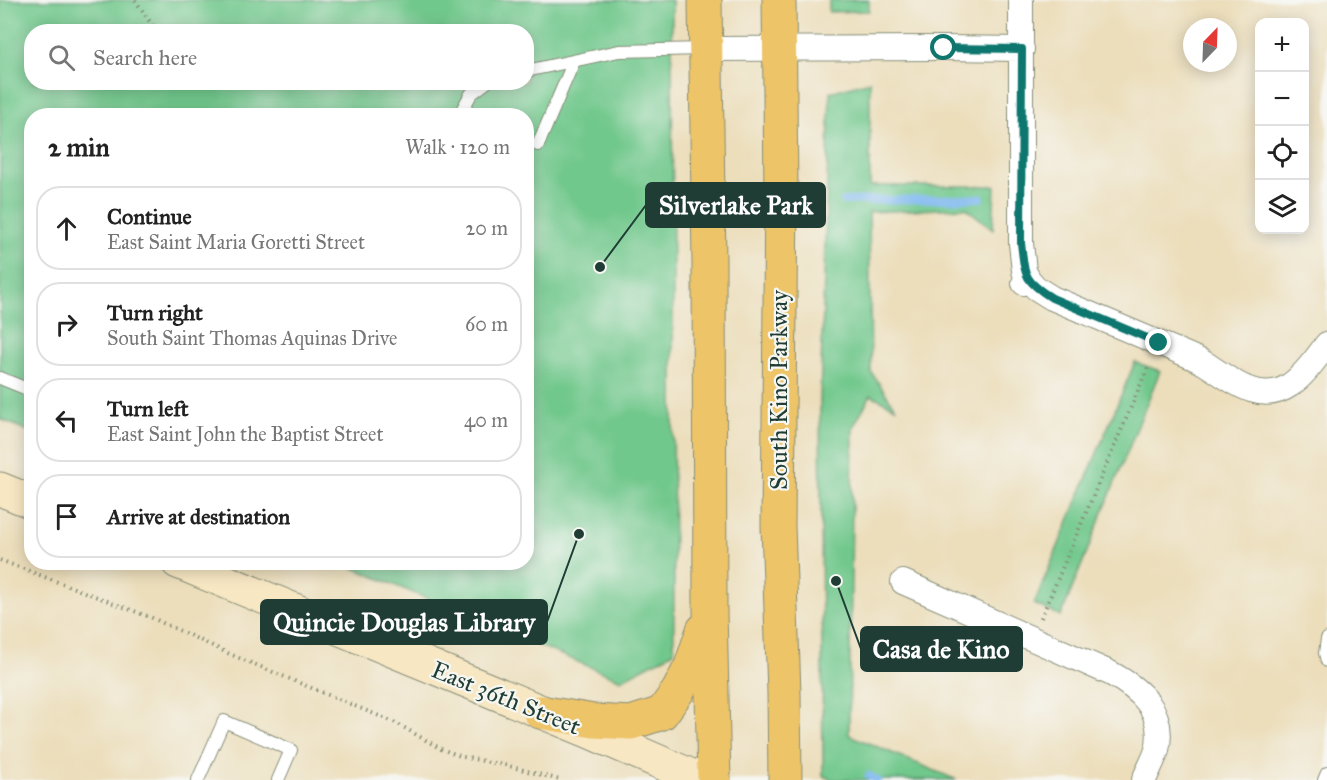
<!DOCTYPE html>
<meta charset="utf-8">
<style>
:root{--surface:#fff;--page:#f6f6f6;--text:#222;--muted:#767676;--line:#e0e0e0}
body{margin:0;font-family:"IM FELL Great Primer",serif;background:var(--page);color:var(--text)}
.controls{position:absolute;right:18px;top:18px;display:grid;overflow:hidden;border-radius:12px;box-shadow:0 3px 15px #0003}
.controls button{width:54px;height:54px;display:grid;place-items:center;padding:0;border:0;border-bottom:2px solid var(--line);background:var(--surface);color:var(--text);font:30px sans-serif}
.compass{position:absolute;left:1183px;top:18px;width:54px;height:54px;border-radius:50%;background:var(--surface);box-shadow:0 3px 15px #0003;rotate:23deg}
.stop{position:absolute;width:18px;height:18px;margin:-14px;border:4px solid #0f766e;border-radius:50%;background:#fff}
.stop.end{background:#0f766e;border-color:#fff;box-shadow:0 2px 6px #0008}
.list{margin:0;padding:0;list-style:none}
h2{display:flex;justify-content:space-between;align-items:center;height:78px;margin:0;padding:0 24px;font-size:26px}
h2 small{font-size:20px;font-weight:400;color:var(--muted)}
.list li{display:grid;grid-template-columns:39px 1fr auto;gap:18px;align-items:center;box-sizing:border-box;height:84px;margin:0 12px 12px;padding:0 12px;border:2px solid var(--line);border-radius:24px}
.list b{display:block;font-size:22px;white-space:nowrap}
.list p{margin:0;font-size:20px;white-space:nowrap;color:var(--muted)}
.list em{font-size:20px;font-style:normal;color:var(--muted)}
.icon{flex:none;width:33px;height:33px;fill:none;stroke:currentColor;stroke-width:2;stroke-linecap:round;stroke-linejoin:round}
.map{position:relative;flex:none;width:1327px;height:780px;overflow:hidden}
.search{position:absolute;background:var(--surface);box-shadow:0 3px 15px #0003;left:24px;top:24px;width:510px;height:66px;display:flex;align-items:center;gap:15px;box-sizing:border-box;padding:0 21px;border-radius:24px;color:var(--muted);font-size:22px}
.panel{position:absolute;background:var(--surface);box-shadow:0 3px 15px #0003;left:24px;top:108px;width:510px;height:462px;border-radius:24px}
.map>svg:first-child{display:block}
.green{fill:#71c88c;stroke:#488260;stroke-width:1.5;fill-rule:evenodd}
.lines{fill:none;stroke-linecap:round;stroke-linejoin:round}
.stream{stroke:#7eb8f0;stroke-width:8}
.service-casing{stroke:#868e78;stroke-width:14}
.minor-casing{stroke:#868e78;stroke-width:26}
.secondary-casing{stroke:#868e78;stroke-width:35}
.primary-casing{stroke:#868e78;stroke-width:35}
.path{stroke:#868e78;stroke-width:4;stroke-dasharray:1.5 4.5;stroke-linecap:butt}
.service{stroke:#fff;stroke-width:12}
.minor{stroke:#fff;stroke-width:24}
.secondary{stroke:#f8e7c3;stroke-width:33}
.primary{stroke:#eec469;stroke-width:33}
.route{stroke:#0f766e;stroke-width:8}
.labels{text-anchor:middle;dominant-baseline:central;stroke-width:4.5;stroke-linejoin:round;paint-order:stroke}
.street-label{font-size:24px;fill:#1f3d34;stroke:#f6f6f2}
.leader{fill:none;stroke:#1f3d34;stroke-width:2}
.callout-dot{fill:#1f3d34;stroke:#f6f6f2;stroke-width:2}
.callout{fill:#1f3d34;stroke:#1f3d34;stroke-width:2}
.callout-label{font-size:26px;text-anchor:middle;font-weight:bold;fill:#fff}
</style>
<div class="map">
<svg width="1327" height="780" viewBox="0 0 1327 780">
<rect width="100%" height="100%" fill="#f6f6f2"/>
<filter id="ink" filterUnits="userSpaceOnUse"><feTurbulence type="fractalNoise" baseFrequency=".0167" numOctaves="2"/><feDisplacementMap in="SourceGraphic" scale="12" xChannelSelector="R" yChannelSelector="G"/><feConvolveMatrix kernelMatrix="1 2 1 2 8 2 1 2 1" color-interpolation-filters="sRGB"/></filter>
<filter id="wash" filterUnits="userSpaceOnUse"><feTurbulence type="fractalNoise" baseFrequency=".008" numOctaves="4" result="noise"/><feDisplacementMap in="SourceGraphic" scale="24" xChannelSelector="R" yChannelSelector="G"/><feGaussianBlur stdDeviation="1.35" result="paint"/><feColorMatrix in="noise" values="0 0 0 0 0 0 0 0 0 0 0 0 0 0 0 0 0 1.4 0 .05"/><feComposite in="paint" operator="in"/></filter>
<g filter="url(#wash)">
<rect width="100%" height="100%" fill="#ecdebb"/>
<path class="green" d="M0,0H672L674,652L621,680L342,563L526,562V116H32L31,432L0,419ZM32,32H526V82H32Z
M829,0H869V11L829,12Z
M870,81V186H995L993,229L966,208L869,212L871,372L895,407L871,395L853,427L849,735L957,780H832L823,776L820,400L830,92Z
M1135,362L1160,371L1061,616L1034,604Z"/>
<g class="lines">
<path class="stream" d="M844,201L981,198
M869,776L877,780"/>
</g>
</g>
<g filter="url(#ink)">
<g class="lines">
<defs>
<path id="service" d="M526,71L619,51L704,49
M461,112L471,94L487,82
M538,145L574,61
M0,378L32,391
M1327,639L1325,653L1327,661
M198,780L224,721L291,750L278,780
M1324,780L1327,773"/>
<path id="minor" d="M1021,0V243L1024,271L1029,280L1024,283
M705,49L944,48L1022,49
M1029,280L1036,288L1052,298L1185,354C1192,357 1199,360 1206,364C1230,379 1260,406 1290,385C1305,375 1316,358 1327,344
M903,582L1110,673C1140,689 1166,711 1157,750C1154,760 1148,770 1144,780"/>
<path id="secondary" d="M0,489L32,502
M178,562L588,731L701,780"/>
<path id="primary" d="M705,0L709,263L710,611L714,780
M779,0L781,191L778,526L784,693L785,780
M540,712L594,721L631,723L662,713L678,691L691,666L703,630"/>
</defs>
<use href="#service" class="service-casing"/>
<use href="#minor" class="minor-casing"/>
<use href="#secondary" class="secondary-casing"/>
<use href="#primary" class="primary-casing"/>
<path class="path" d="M135,0L157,32
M0,560L150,617L232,655L396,723L441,749L463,757L509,766L560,780
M1041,618L1149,365"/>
<use href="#service" class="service"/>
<use href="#minor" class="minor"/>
<use href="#secondary" class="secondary"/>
<use href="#primary" class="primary"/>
</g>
</g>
<g class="lines" filter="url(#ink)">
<path class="route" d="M944,48L1022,49L1021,243C1025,275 1023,280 1052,298L1159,343"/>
</g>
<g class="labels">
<g class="street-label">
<text transform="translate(779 390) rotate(-90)">South Kino Parkway</text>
<text transform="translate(506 698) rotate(22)">East 36th Street</text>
</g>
</g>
<path class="leader" d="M600 267L646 205M579 534L547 622M836 581L861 649"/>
<g class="callout-dot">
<circle cx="600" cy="267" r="6"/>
<circle cx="579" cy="534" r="6"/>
<circle cx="836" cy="581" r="6"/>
</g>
<g class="callout">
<rect x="646" y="183" width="179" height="44" rx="6"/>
<rect x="261" y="600" width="286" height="44" rx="6"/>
<rect x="861" y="627" width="161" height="44" rx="6"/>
</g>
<g class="callout-label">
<text x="736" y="214">Silverlake Park</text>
<text x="404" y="631">Quincie Douglas Library</text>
<text x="941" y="658">Casa de Kino</text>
</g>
</svg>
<div class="controls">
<button>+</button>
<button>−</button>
<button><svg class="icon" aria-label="locate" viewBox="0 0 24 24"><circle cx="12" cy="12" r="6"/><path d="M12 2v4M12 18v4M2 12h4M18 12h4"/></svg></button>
<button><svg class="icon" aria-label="layers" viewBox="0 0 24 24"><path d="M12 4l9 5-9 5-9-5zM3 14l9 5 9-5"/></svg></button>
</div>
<svg class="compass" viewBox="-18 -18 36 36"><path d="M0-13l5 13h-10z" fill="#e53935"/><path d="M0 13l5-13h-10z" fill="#767676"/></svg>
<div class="stop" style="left:944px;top:48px"></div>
<div class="stop end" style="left:1159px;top:343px"></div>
<div class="search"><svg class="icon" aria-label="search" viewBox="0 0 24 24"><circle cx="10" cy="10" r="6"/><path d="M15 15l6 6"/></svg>Search here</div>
<section class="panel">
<h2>2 min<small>Walk · 120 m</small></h2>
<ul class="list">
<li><svg class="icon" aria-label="ahead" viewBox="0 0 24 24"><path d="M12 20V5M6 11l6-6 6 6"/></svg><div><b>Continue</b><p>East Saint Maria Goretti Street</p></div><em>20 m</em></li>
<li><svg class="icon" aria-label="right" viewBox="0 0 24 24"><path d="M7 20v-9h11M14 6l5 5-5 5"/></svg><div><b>Turn right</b><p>South Saint Thomas Aquinas Drive</p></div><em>60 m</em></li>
<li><svg class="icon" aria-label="left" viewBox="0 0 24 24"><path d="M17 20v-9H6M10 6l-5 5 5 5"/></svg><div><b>Turn left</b><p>East Saint John the Baptist Street</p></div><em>40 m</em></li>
<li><svg class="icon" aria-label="arrive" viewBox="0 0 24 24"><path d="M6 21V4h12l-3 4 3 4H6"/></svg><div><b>Arrive at destination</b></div></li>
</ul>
</section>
</div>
